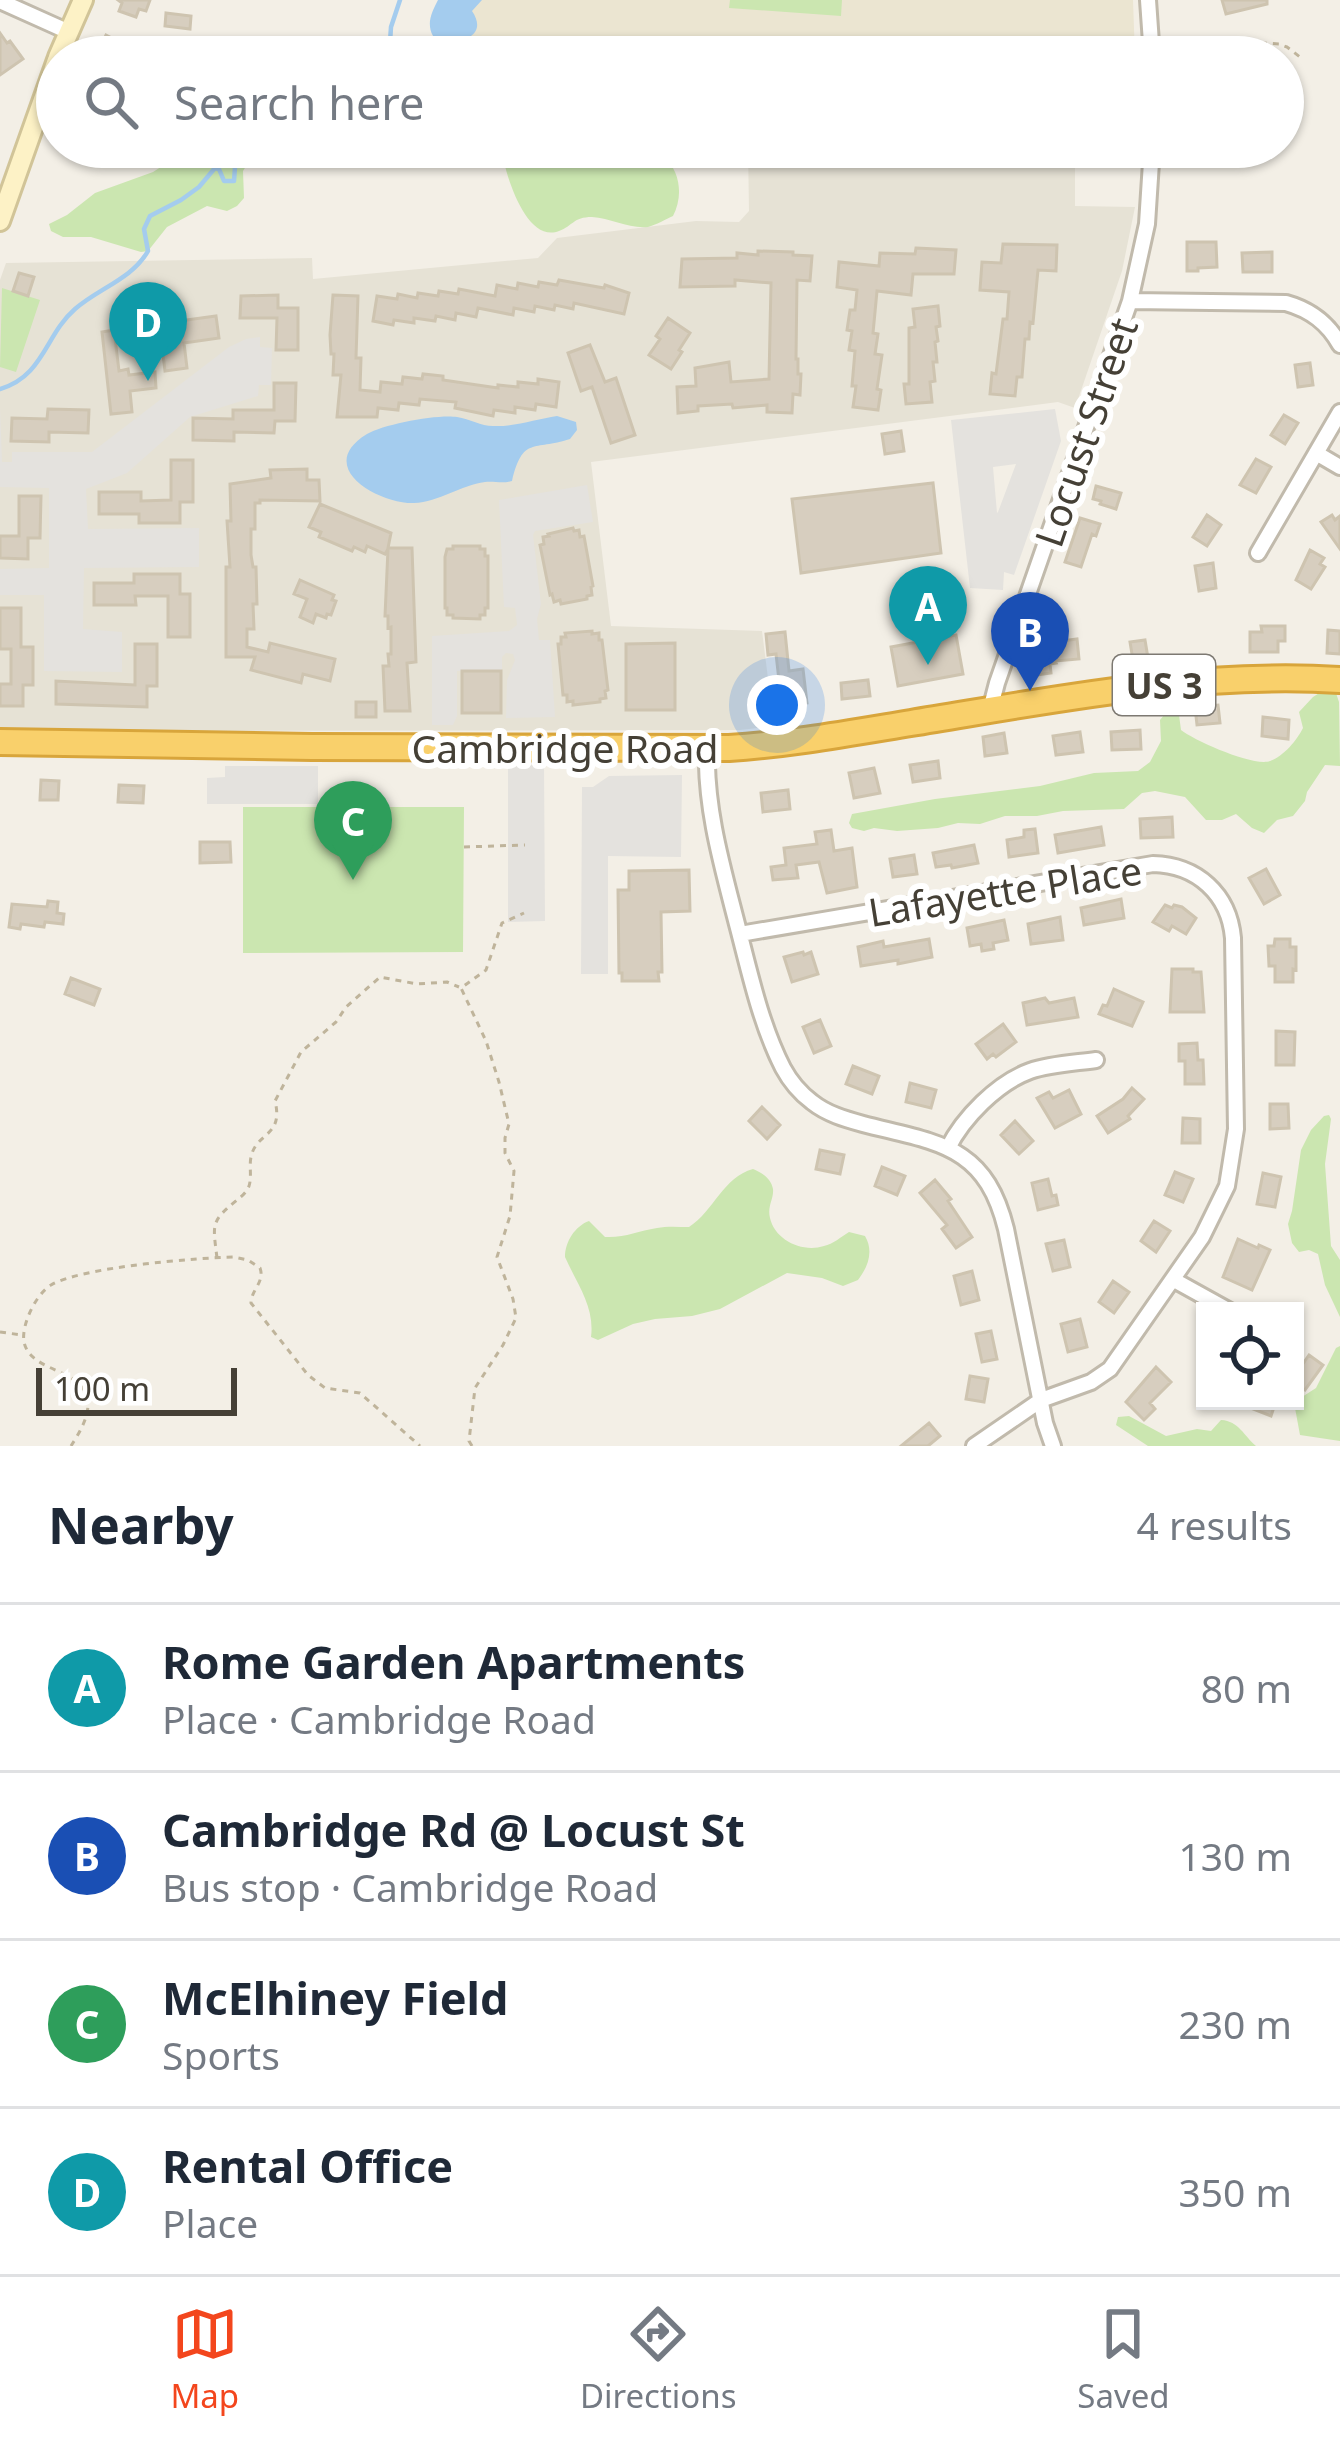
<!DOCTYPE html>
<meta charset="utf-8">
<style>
:root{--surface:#fff;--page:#f6f6f7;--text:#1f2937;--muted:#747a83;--line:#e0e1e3;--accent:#f3461d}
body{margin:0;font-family:"Noto Sans",sans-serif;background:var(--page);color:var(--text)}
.controls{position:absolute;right:36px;bottom:36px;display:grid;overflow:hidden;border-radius:0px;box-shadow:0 3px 9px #0004}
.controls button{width:108px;height:108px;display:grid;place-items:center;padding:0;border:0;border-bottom:3px solid var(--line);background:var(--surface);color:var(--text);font:60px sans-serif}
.scale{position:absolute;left:36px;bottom:30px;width:201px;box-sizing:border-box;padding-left:12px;border:6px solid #454036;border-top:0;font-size:33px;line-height:42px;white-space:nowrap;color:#454036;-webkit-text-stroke:9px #fff;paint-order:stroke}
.you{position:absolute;left:777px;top:705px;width:42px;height:42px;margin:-30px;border:9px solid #fff;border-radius:50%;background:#1a73e8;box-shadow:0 0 0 18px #1a73e833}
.badge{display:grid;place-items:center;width:78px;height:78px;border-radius:50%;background:var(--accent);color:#fff;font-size:39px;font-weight:700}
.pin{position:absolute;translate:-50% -99px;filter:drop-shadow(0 3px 6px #0008)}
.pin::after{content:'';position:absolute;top:63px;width:42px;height:36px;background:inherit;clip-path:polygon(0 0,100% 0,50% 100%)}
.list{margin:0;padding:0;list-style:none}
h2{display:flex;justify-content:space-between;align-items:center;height:156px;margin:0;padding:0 48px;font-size:51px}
h2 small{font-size:39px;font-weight:400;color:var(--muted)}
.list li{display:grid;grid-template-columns:78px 1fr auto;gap:36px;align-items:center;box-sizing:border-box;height:168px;padding:0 48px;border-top:3px solid var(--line)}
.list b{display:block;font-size:45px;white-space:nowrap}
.list p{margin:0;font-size:39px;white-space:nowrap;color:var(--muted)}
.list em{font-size:39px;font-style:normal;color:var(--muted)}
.icon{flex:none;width:66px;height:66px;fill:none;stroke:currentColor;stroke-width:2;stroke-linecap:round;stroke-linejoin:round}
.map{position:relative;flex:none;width:1340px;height:1446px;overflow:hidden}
.search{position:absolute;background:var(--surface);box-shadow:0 3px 9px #0004;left:36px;right:36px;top:36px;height:132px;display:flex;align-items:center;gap:30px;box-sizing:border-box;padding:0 42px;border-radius:66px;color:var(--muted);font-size:45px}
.sheet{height:828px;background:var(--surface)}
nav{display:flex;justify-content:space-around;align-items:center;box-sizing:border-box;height:168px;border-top:3px solid var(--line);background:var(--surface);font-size:33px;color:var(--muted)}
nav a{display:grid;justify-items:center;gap:6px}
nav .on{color:var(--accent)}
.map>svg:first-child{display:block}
.residential{fill:#e6e2d5}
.education{fill:#ebe5d1}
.green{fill:#cbe6b0}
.parking{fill:#e4e2de;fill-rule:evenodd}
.water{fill:#a4ccee}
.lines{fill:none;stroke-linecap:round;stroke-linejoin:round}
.stream{stroke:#a4ccee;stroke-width:4.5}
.building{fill:#d7cebf;stroke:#cec4b0;stroke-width:3}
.street-casing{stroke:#c1baac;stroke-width:20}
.secondary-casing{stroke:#d1c498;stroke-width:24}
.highway-casing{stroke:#d8a53b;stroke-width:30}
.path{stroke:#bfb49b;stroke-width:3;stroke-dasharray:6 6;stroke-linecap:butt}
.street{stroke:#fff;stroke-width:14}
.secondary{stroke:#fdf2c6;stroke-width:18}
.highway{stroke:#f9d06b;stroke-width:24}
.labels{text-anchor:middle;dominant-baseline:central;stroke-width:12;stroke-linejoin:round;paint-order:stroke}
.shield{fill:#fff;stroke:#7d7972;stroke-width:3}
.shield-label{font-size:36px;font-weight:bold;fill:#454036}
.street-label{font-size:39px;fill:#454036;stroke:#fff}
</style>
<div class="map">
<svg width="1340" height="1446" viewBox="0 0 1340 1446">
<rect width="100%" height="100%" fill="#f3efe6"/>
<path class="residential" d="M748,147H1075V206L1135,207L1122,271L1075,408L1058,402L591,462L611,626L762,631L774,726L740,730L177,731L0,728V280L6,263L312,258L313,279L538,258L557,238L696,221L739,222L749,211Z"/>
<path class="education" d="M454,0H1133L1135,57H473Z"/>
<path class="green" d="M730,0H842L841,16L729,8Z
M192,147H258L243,171L244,198L237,206L227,211L207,206L167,227L148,251L141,252L91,237H63L51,231L49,224L67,215L95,193L153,172Z
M501,147H645C651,150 659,152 664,157C681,172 683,197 673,216C666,219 656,225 648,227C629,229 611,218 592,217C573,217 573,226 559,231C525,244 504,170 501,147Z
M2,288L40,300L16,372L0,367Z
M1324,690L1336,693L1339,702L1340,766L1325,765L1307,792L1305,801L1293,816L1277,820L1264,833L1252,828L1236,814L1222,820H1206L1185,797L1155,791L1142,793L1124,809L1063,811L1037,816H1005L980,824L958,823L938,828L897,831L874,828L864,831L852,828L849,823L852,814L935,799L1040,786L1094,773L1138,771L1150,762L1161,741L1160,720L1169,709L1179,715L1181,730C1195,741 1254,767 1270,761C1284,756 1297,740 1303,728L1299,712L1313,697Z
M243,807H464L463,952L243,953Z
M1329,1115L1331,1119L1325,1164L1331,1246L1340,1260V1317L1325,1285L1318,1254L1309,1250L1299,1252L1292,1243L1288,1224L1292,1211L1301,1150L1311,1130L1324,1116Z
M753,1169C762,1173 771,1178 773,1189C774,1199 767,1206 770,1218C775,1240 802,1253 824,1246C833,1244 841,1237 849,1232L865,1236C874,1251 868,1267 858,1280L843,1286L822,1278L787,1273L720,1309L692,1316L655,1319L633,1324L598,1340L591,1337C595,1307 577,1284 565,1257C565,1242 575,1226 589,1221L605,1237C625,1238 638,1231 657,1228C667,1226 678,1227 689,1227C714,1211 723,1177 753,1169Z
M1340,1346V1441L1300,1435L1295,1408L1302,1397L1316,1388L1336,1348Z
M1129,1416L1166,1436L1197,1429L1211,1431L1221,1420C1239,1421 1244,1436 1256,1446H1148L1116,1425L1118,1417Z"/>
<path class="parking" d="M260,337V347L272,348L271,385H259L258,396L190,417L127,473L86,489L88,529L199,528V567L84,568L83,629L122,632V672L44,671V595H0V569L49,568V488L0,487V407L2,462H12V452H92L229,347L246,339Z
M1055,409L1061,441L1014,575L1004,572L1003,590L970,588L951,420ZM1016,464L998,512L997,513L993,467Z
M587,485L593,522L535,531L533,535L541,604L537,619L539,640H550L555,717L506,718L507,680L515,660L513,654L506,653L502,657V670L457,671V716L453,725H432V636L509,631L517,625L515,608L504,607L499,500Z
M508,765H544L545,921L508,922Z
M225,766H318V804H207V778L225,777Z
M682,775L681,857L608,856V974H581L582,787H593L609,776Z"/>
<path class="water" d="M438,0H482L472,11C491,39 453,47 433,36C426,23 432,12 438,0Z
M557,416L576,422L577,430L570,439C533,451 523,436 512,481C502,484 495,481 485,482C461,485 439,502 414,503C379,504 313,467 367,434C384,424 438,414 457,417C470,419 481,426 493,426C514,427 537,419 557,416Z"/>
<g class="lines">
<path class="stream" d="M389,57L391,27L400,0
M241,147L253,152L255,147
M0,389C44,376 45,335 75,309C99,288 132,279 148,251L144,229L150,216L181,200L199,187L215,168L219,169L224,181H234L236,153L240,147"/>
</g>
<path class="building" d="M118,0H150L146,11L139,9L136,17L119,11L122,3Z
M1222,0H1267V4L1226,14Z
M166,13L191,16L190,29L165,26Z
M0,33L7,43L10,41L23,59L0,75Z
M106,35L121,43L114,57H95Z
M1175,150H1200V161H1175Z
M1187,242H1216L1217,267L1198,268V271H1187Z
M1003,244L1057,245L1056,271L1038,270L1033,323L1030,322L1029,339H1025L1022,377H1017L1015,396L990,394L992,373L996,374L1003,319H1007L1009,292L980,290L982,262L1001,263Z
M916,248L956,250L954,274H913L911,295L877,291L873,333L878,334L875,354L882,355L877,389L881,390L878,410L853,407L856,386H852L855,351L849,350L852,331L847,330L850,310H855L857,290L837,287L839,262L879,266L880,253L915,254Z
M758,251L793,252V255L812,256L810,281L797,280L796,359H798V374H801L800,395L793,394L792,413L767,412V405L733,408L732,404L698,406V411L678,413L677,387L696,386L695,368L729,362L731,382L769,379L771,283L735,280V286L680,287L682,259L737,258V253L758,255Z
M1272,252V272H1243L1242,253Z
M19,273L34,277L28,296L13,291Z
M559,280L604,288L605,285L629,293L624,314L574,303L573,309L555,305L554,310L535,306L534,312L514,308L513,315L478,308L476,317L456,313L455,320L436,316L435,321L414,318V323L394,320L393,325L373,321L377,296L397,299L398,294L417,298L418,293L438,296L439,291L458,294L459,289L495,296L497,285L517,289L518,283L538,287L539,282L557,285Z
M278,295V308H298V350H276L277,318H240L241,296Z
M333,295L358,296L356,358H361L360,390L380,392L381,382L402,384L403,377L422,379L423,374L443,376V380L498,388V385L518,387V382L538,384V379L559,382L556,407L536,404L535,410L515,407V413L494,410L493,416L455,408L456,402L420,399L419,405L399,403L398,410L378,408L377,417H337L341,375H333L334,354H331L330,335Z
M938,306L940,326L936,327L938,341L935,342L937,362H933L935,381L930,382L932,402L906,404L904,384H909V328L915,327L913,309Z
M216,316L219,338L184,343L187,368L165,371L160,330L180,327L179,321Z
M668,318L690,333L679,350L682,352L671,369L649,355L660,339L656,336Z
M114,330L119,371L128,369L129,375L155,372L156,388L130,391L132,412L111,414L102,332Z
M590,345L605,382L616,378L635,435L611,443L592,387L581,391L568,353Z
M1310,363L1313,385L1298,387L1295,365Z
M274,383H296L295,421H275L274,433L234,432V441L193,440V418L233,419V410H274Z
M48,409L89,410L88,433L49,432V442L11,441L12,418L47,419Z
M1284,415L1298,423L1285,444L1271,435Z
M901,431L904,451L885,454L882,434Z
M1256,459L1271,467L1256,493L1240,485Z
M171,460H193V502H180V523H139V514H99V492H141V501L171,500Z
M307,469V480H319L320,501L260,500V503H255V529H251V555L253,567H256L257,604H253L254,629H247V647L268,652L270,643L335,659L330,681L303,674L301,683L251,670L255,657H226V567H230L227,521H231L230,484L271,478L270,470Z
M933,483L941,553L801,573L792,499Z
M1096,486L1121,493L1116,509L1100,504L1101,501L1093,499Z
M19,496H41L40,538H28V559L0,558V536H19Z
M320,504L391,533L388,548H412L416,662L407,663L410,711H385L383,666H389L388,654H391V627L388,628V616H385L388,549L385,554L367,546L365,552L354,547L352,551L319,537L321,532L309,527Z
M1207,515L1221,525L1207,546L1193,537Z
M1332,515L1335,520L1340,516V549L1321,522Z
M1080,518L1100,524L1096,536L1092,534L1081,567L1065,562Z
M573,528L574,531L579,530L580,537L584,536L593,586L591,587L592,595L587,596V599L561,604L560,600L554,602L552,594L550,595L540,545L544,544L543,537L549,536L548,534Z
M453,546H480V549H485V556H488V608H485V615H480V619L453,618V615H447V608H445V557L447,549H453Z
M1310,550L1324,558L1320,564L1325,567L1311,589L1296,580Z
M1213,563L1216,588L1199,591L1195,566Z
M134,574H180V594H190V637H168V596H135L136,605H94V583H134Z
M300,580L334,595L332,600L336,601L331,615L327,614L326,618L316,614L313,623L300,617L307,599L294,594Z
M0,608H21V647H33V685H23V706H0V684H11V649H0Z
M1261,626H1285V641H1278V652H1250V632H1262Z
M1328,630L1340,631V654L1327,653Z
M592,631V634L599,633V640H602L608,690L605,691L606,698L600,699V702L573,705V701L567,702V695H563L558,644H561V637H566L565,633Z
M785,632L789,671L803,669L807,703L779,706L777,690L780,689L776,654L768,655L766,634Z
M956,635L963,674L898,686L891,647Z
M1077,639L1079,659L1055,661L1056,663L1050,664L1051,673L1036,675L1034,659H1039L1038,652L1054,650V642Z
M1145,640L1149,664L1134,666L1130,642Z
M675,643V710H626V644Z
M135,644H157V686H147V707L56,704V681L135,685Z
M462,671H501V713H462Z
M868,680L870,696L842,699L841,683Z
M356,702H376V717H356Z
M1218,705L1220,723L1197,725L1195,707Z
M1263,717L1289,720L1288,739L1262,736Z
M1140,730L1141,749L1112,750L1111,732Z
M1080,732L1083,752L1056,755L1053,736Z
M1004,733L1007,753L985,756L983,737Z
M938,761L940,778L913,782L910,765Z
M874,768L880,793L854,798L849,773Z
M41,780L59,781L58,800H40Z
M119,785L144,786L143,803L118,802Z
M788,790L790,809L763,812L761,793Z
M1172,817L1173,837L1141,838L1140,819Z
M1101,827L1104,845L1058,853L1055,835Z
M1035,829L1038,853L1009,857L1007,840L1024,837V830Z
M831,830L834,851L852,848L857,887L827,893L819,862L796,865L798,878L773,880L771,867L786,865L784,848L817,844L815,832Z
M200,842H230L231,862L200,863Z
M974,845L978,863L952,868L951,865L936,867L933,853Z
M914,855L917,874L893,877L890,859Z
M1266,869L1280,895L1264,904L1249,878Z
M689,870L690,911L661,912L662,972H658L659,981H622V973H619L618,890H629V871Z
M1121,899L1124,918L1084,925L1081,908Z
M48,901L58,902L57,913L64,914L63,924L45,922L44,927L21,924L20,929L9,927L12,904L47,907Z
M1165,905L1172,908L1174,905L1182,907L1196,918L1186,934L1172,926L1169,931L1153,922Z
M1060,917L1063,940L1031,944L1028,924Z
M1004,920L1008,940L993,943L994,949L982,951L981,944L970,946L967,928Z
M929,939L932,957L898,964V960L861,966L858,947L883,941L884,947Z
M1275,939H1290V947H1296V970L1293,969V982H1275V966H1269L1268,946H1274Z
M803,952L804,955L811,952L818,974L792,982L784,957Z
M1172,969H1193V972H1201L1204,1012H1170Z
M71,978L100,989L94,1005L65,994Z
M1114,989L1143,1002L1132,1026L1099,1014L1103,1005L1107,1006Z
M1045,998L1049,1003L1074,998L1078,1017L1027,1025L1023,1003Z
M820,1020L831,1046L814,1053L803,1027Z
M1003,1024L1016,1042L996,1057L993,1054L987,1059L976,1044Z
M1276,1031L1295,1032L1294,1065H1276Z
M1197,1043L1198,1060H1203L1204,1084H1185V1061H1179V1044Z
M853,1066L879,1076L872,1094L846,1084Z
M910,1083L936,1090L931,1108L906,1102Z
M1132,1088L1144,1099L1128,1116L1130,1119L1108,1133L1097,1116L1123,1099Z
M1069,1090L1081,1114L1055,1128L1037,1098L1049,1092L1053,1098Z
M1270,1104H1288L1289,1128L1270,1129Z
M762,1107L780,1125L767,1139L749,1121Z
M1183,1118L1200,1119V1143H1182Z
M1015,1121L1033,1141L1019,1154L1001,1135Z
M820,1150L844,1155L840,1174L816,1169Z
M882,1167L905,1176L897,1195L875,1186Z
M1175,1172L1193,1179L1183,1202L1165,1195Z
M1263,1173L1281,1177L1275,1207L1257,1204Z
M1048,1179L1052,1196L1056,1195L1058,1205L1038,1210L1032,1183Z
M935,1180L951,1199L948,1201L972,1237L956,1248L942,1229L947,1225L920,1193Z
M1154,1221L1170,1231L1156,1252L1141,1241Z
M1238,1239L1258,1248L1259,1245L1270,1250L1252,1290L1223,1277Z
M1064,1240L1070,1267L1053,1271L1046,1244Z
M972,1271L979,1300L961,1305L954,1276Z
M1113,1281L1129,1292L1114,1313L1099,1302Z
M1080,1319L1087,1347L1068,1352L1061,1324Z
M991,1331L997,1359L982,1362L976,1334Z
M1309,1355L1323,1365L1305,1390L1295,1383V1364L1300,1368Z
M1156,1367L1171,1382L1150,1403L1155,1409L1144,1420L1126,1402Z
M970,1376L988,1379L984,1402L966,1399Z
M1233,1401H1276L1271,1416Z
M929,1423L940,1436L928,1446H901Z"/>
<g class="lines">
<defs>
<path id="street" d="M1148,0L1152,57
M0,1L69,32
M1130,301L1286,303C1311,310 1328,323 1340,345
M1316,453L1340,467
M1258,553L1340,412
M990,710L997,683L1130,301L1147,224L1152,147
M707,748C705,809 723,869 738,928C750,974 761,1025 783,1068C790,1081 800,1093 812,1102C827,1114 845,1119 863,1124C937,1143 985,1144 1006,1229L1045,1423L1053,1446
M740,934L1153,864C1197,865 1229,894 1233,938L1236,1129L1227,1186L1202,1237L1110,1369L1091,1382L1041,1400L974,1446
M948,1148C963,1118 997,1083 1030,1071C1050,1064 1074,1063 1096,1060
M1174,1280L1230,1311"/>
<path id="secondary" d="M58,57L83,0
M0,221L57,60"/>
<path id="highway" d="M0,742L312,747L729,748C790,744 850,733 911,723C1053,700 1196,671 1340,680"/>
</defs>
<use href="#street" class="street-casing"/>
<use href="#secondary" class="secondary-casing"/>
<use href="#highway" class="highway-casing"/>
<path class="path" d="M1165,42L1214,40L1279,44L1287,47L1300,57
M464,847L525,845
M217,1258C213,1224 210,1222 237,1200C241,1197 247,1192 249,1186C252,1177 249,1166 251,1157C256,1132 284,1137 275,1101L301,1052L336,1022L346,1007L380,977L417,984L447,982L459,987
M0,1332L22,1335
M71,1446C80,1432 93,1411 86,1394C76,1368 30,1371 24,1342C21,1325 36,1294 51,1285C82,1267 195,1258 234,1257L248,1260L260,1268C265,1282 251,1290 251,1303L308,1375L325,1388L360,1393L420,1446
M472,1446L469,1441L475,1388L503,1345L516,1318L513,1299L497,1257L510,1216L514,1171L505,1153V1138L509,1124L499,1082L486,1041L461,988L486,970L502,923L524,913"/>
<use href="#street" class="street"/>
<use href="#secondary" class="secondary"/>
<use href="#highway" class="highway"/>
</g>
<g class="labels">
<rect class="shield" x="1113" y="655" width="102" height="60" rx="9"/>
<g class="shield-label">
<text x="1164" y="685">US 3</text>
</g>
<g class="street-label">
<text transform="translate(1085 432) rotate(-71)">Locust Street</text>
<text x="565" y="747">Cambridge Road</text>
<text transform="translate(1005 890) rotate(-9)">Lafayette Place</text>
</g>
</g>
</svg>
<div class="controls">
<button><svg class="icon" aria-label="locate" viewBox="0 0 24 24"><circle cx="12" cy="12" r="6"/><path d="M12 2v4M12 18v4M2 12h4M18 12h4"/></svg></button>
</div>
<div class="scale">100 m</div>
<div class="you"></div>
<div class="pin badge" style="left:928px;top:665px;background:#0f9aa8">A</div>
<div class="pin badge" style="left:1030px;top:691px;background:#1a4fb4">B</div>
<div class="pin badge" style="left:353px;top:880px;background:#2e9e5b">C</div>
<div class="pin badge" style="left:148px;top:381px;background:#0f9aa8">D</div>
<div class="search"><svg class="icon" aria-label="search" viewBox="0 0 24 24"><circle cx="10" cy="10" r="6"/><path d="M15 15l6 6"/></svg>Search here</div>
</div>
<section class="sheet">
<h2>Nearby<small>4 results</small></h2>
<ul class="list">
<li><span class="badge" style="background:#0f9aa8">A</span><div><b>Rome Garden Apartments</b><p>Place · Cambridge Road</p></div><em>80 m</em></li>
<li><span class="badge" style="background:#1a4fb4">B</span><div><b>Cambridge Rd @ Locust St</b><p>Bus stop · Cambridge Road</p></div><em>130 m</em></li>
<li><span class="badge" style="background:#2e9e5b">C</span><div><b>McElhiney Field</b><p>Sports</p></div><em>230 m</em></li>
<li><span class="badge" style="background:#0f9aa8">D</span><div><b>Rental Office</b><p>Place</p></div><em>350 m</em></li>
</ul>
</section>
<nav>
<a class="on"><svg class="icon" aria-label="map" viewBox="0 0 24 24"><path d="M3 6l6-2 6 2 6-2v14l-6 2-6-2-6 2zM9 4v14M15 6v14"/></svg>Map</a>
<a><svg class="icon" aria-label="directions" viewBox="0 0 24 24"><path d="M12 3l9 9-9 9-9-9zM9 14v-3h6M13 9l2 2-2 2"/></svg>Directions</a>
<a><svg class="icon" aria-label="saved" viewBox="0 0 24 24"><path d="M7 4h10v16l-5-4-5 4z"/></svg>Saved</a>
</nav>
